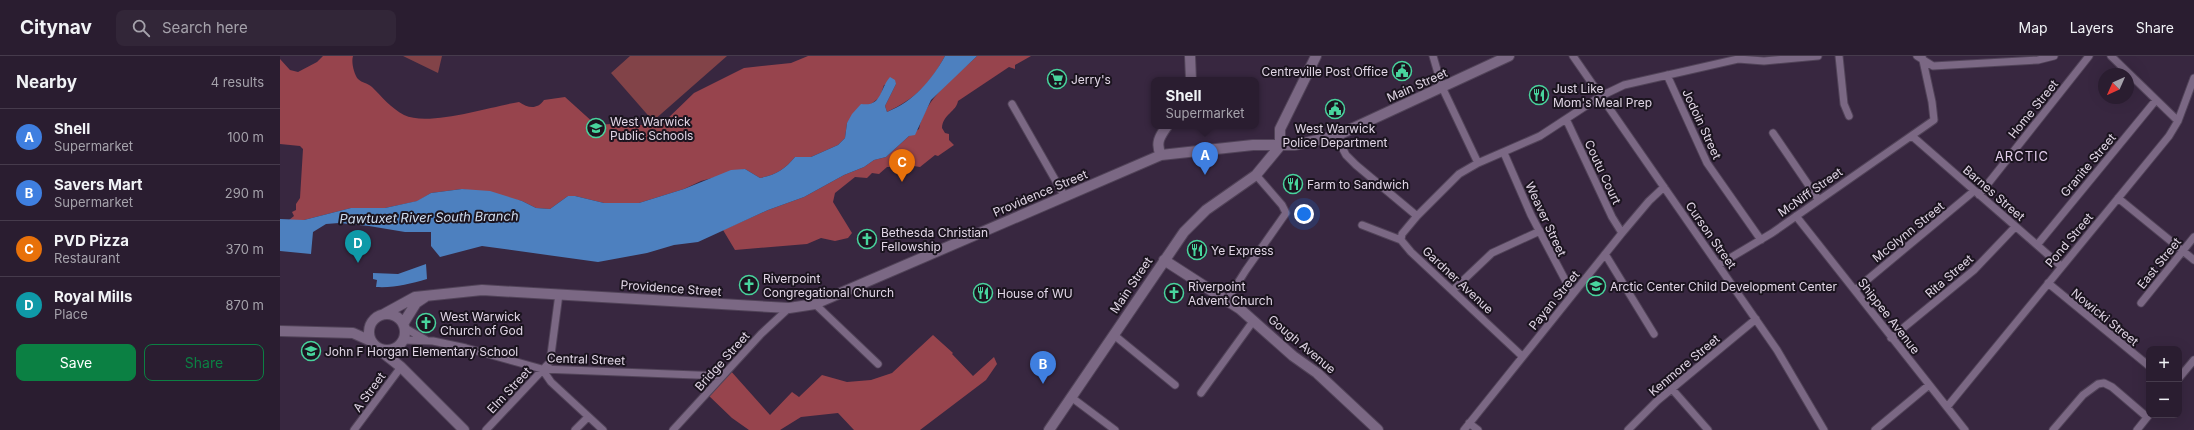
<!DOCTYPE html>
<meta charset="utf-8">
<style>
:root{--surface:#2a1d30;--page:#322638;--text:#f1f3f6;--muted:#a5a2ab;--line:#463b4c;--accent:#0b8043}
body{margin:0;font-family:Inter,sans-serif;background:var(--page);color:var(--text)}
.controls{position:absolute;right:12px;bottom:12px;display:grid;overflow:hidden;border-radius:8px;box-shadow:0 4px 16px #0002}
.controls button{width:36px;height:36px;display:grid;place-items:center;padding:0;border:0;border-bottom:1px solid var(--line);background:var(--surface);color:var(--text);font:20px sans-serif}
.compass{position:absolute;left:1818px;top:12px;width:36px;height:36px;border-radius:50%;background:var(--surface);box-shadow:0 4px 16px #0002;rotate:225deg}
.you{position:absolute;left:1024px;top:158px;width:14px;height:14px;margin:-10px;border:3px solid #fff;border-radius:50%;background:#1a73e8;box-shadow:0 0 0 6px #1a73e833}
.badge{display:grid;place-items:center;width:26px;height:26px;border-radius:50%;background:var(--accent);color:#fff;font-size:13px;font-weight:700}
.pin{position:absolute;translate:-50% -33px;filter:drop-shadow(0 1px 2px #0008)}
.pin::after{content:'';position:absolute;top:21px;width:14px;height:12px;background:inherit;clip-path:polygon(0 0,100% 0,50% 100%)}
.popup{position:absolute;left:871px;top:21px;width:108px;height:52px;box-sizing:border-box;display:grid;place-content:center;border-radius:8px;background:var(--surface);filter:drop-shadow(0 1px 3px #0005);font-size:13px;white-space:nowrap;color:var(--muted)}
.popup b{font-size:15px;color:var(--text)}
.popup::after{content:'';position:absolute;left:50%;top:100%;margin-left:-8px;border:8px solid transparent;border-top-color:var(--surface)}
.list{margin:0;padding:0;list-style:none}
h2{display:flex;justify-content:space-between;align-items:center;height:52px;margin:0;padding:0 16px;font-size:17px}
h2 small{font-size:13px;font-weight:400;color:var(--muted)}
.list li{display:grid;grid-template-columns:26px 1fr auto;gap:12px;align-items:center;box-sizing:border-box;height:56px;padding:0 16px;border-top:1px solid var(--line)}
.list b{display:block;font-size:15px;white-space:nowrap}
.list p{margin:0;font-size:13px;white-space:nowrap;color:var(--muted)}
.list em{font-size:13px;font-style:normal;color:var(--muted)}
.actions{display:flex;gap:8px;padding:12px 16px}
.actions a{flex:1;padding:9px 0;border:1px solid var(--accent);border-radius:8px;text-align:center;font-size:14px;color:var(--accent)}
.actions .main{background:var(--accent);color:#fff}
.icon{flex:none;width:22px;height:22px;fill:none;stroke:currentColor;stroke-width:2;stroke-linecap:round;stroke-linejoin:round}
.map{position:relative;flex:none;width:1914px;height:374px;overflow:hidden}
header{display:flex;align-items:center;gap:24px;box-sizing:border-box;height:56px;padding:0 20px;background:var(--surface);border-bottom:1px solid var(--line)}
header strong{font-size:19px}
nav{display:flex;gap:22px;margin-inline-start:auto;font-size:14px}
.search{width:280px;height:36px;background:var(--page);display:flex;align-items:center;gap:10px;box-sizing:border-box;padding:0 14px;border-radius:8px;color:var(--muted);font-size:15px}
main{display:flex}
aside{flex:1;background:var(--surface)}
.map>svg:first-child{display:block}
.green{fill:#824348}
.forest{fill:#97444d}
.water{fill:#4d80bf}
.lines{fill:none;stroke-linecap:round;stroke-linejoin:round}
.street-casing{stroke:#514358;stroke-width:9}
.secondary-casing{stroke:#514358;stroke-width:12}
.street{stroke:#7b6884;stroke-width:7}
.secondary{stroke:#7b6884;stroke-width:10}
.labels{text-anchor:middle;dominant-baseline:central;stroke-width:4;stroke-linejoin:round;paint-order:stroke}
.poi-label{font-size:12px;fill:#e1d6e6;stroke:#1b141f;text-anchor:start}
.street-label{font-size:12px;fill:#e1d6e6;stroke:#1b141f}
.neighbourhood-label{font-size:13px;letter-spacing:1px;fill:#e3ceed;stroke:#1b141f}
.water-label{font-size:13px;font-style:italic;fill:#d0def0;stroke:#1b141f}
</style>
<header>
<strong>Citynav</strong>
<div class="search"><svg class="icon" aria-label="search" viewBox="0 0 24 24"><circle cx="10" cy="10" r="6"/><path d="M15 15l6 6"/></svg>Search here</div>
<nav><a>Map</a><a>Layers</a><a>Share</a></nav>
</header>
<main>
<aside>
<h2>Nearby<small>4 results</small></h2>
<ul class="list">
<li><span class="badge" style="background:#3f7fe0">A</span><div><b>Shell</b><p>Supermarket</p></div><em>100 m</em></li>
<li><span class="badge" style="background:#3f7fe0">B</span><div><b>Savers Mart</b><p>Supermarket</p></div><em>290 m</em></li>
<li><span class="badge" style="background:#e8710a">C</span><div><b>PVD Pizza</b><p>Restaurant</p></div><em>370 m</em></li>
<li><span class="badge" style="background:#0f9aa8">D</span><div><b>Royal Mills</b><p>Place</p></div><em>870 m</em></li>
</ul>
<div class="actions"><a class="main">Save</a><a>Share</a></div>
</aside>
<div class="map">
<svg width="1914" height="374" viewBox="0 0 1914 374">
<rect width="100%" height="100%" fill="#382740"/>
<path class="green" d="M123,0H162L158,17Z
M350,0H447L373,65L331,17Z"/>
<path class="forest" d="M43,0H73C71,6 74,18 78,23C82,27 88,27 92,31C102,41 111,52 124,59C149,71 212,50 239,46C248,52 257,54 264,44L285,41L316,69L347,67L368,70L383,67L414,37L464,12L511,7L528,0H665C650,28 636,42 607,56L605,50L616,28L604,29L600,41L567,67L565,82L558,89L531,101H515C505,113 496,119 480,122L465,113L421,125L404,133L359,147H324L295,140H288L270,153L256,152L242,145L182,133L151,137L138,145L105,152H71L24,164H9L14,160L12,156L16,154V148L20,142L23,93L20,90L0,88V3L10,14L18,16L37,6Z
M697,0H751L735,9V13L729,11L678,45C676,56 663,58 662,72L665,77L669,78V84L674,89L658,100L655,99L640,111L627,109L624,111L622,119L612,111H607L599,118L592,117L587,122L575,121L555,137L553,146L572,177L568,182L555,185L541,182L527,188L455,194L443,174L488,154L524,141L564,119L584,111L594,104L606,101L629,80L639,73C645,42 675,21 697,0Z
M653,279L673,297L672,298L693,320L714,301L717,308L706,324L640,374H574L558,357L521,361L500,374H469L452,362L427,338L449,313L490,359L512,336L519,341L542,319L567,326L591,324L612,317Z"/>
<path class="water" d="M665,0H697L651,44L635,79L629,80L606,101L594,104L584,111L564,119L524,141L488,154L418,186L394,189L367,197L318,206L202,190L160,201L151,190V176H125L89,170L59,167L46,168L33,176L31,198L0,195V163L24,164L71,152H105L137,145L151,137L182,133L210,135L242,145L256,152L270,153L288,140H295L324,147H359L404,133L451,114L465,113L480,122C496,119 505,113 515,101H531L558,89L565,82L567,67L572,58L581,48C602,51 599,34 610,21L615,24L616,28L605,50L607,56C634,45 651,25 665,0Z
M146,208L147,223C129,228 115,232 96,231L97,224L93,223V217L118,218Z"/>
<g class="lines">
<defs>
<path id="street" d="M1153,0L1162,31L1198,107
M1293,0L1497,294L1544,374
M1559,0L1564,48L1569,60
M1637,0L1653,10L1758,4L1774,0
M1831,0L1898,65
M1387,19L1427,107L1481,184
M732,48L785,141
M1286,63L1332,161L1342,177
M1493,77L1538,143
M1056,80L1066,99L1076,109L1137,160
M1632,80L1781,210
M1224,97L1251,159L1292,237
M1699,139L1809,0
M1838,142L1914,204
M1516,160L1685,374
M1082,169L1121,184
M1757,189L1876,44
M1325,198L1374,278
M1440,208L1492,177L1654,64L1652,46L1642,0
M1768,227L1869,310
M1173,234L1212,197L1260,175
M1575,234L1694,135
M947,244L966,214L1006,157L1002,149L976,119
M1861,247L1914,181
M535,248L598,308
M125,272L146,284
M834,279L895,329
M1611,282L1694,214L1735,171
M124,284L153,285L186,292L262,313L442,320
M1242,300L1131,196L1121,184L1122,178L1137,160L1179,118L1198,107L1260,80L1321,40L1344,29L1458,3L1484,5L1538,0
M262,313L271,326L323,374
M1899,322L1914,304
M1392,333L1428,374
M921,337L974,264
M791,341L835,374
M1667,351L1889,80L1898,65L1914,22
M1189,367L1198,374
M74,374L121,311
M206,374L270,306L279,238
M295,374L308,361
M393,374L481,278L509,252
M1184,374L1342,177L1369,145L1384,131
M1348,374L1377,345L1476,263
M1595,374L1649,329
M1773,374L1803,339L1818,328L1824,327L1832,331L1867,361
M1857,374L1869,359"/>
<path id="secondary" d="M910,0L911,24
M881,99C875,87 880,80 887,70
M884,204L960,253L1013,300L1037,317L1098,374
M89 276a18 18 0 1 1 36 0a18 18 0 1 1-36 0Z
M104,258L135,241L202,234L509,252L535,248L881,99L973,89H1015L1056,80L1229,0
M123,268L136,247L145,241
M0,275L73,277L91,285
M97,292L121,311L184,374
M769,374L904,176L926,154L976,119L1000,90V73L1036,0"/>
</defs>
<use href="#street" class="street-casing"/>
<use href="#secondary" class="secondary-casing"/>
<use href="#street" class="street"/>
<use href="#secondary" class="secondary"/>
</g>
<defs>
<symbol id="civic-ring" viewBox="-11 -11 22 22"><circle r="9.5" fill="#1b141f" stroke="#48d49d" stroke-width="1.5"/><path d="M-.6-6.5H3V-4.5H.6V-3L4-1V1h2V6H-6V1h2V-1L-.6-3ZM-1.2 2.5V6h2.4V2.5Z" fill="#48d49d"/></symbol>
<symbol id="supermarket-ring" viewBox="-11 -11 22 22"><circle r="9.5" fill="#1b141f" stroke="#48d49d" stroke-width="1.5"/><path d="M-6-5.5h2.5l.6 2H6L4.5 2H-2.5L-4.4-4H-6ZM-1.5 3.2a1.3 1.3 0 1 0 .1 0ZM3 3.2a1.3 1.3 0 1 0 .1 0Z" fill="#48d49d"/></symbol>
<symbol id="restaurant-ring" viewBox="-11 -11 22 22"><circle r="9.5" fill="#1b141f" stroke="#48d49d" stroke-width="1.5"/><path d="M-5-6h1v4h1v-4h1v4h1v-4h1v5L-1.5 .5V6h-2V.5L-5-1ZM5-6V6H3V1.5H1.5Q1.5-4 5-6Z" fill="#48d49d"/></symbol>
<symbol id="school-ring" viewBox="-11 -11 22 22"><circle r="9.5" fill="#1b141f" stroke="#48d49d" stroke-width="1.5"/><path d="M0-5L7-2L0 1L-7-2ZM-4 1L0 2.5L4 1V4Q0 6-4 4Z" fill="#48d49d"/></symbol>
<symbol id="church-ring" viewBox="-11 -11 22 22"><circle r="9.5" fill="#1b141f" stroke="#48d49d" stroke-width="1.5"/><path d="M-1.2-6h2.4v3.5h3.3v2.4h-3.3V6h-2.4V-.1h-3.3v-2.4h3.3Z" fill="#48d49d"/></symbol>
</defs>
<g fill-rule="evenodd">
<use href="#civic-ring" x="1111" y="4" width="22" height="22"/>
<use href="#supermarket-ring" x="766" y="12" width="22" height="22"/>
<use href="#restaurant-ring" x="1248" y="28" width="22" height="22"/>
<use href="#civic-ring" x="1044" y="42" width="22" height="22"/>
<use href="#school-ring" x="305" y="61" width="22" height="22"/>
<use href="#restaurant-ring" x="1002" y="117" width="22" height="22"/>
<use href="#church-ring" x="576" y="172" width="22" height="22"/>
<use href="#restaurant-ring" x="906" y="183" width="22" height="22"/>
<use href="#church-ring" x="458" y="218" width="22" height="22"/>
<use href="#school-ring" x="1305" y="219" width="22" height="22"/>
<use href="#restaurant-ring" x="692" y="226" width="22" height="22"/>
<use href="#church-ring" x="883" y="226" width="22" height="22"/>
<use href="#church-ring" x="135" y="256" width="22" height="22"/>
<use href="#school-ring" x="20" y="284" width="22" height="22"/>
</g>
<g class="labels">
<g class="poi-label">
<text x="1108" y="15" text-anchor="end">Centreville Post Office</text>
<text x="791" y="23">Jerry's</text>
<text x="1273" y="32">Just Like<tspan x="1273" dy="14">Mom's Meal Prep</tspan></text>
<text x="330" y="65">West Warwick<tspan x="330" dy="14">Public Schools</tspan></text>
<text x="1055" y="72" text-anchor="middle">West Warwick<tspan x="1055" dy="14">Police Department</tspan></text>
<text x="1027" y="128">Farm to Sandwich</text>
<text x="601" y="176">Bethesda Christian<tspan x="601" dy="14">Fellowship</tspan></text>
<text x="931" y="194">Ye Express</text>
<text x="483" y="222">Riverpoint<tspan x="483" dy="14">Congregational Church</tspan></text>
<text x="908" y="230">Riverpoint<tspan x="908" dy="14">Advent Church</tspan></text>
<text x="1330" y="230">Arctic Center Child Development Center</text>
<text x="717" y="237">House of WU</text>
<text x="160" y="260">West Warwick<tspan x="160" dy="14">Church of God</tspan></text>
<text x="45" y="295">John F Horgan Elementary School</text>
</g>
<g class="street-label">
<text transform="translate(1137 29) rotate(-24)">Main Street</text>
<text transform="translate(1753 53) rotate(-51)">Home Street</text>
<text transform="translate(1422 68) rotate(65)">Jodoin Street</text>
<text transform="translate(1808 109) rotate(-50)">Granite Street</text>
<text transform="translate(1323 116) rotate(65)">Coutu Court</text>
<text transform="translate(1530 136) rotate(-35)">McNiff Street</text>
<text transform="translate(760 137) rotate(-23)">Providence Street</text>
<text transform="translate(1714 137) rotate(41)">Barnes Street</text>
<text transform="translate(1266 163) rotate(65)">Weaver Street</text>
<text transform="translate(1628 176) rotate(-39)">McGlynn Street</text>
<text transform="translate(1431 179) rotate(55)">Curson Street</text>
<text transform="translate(1789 184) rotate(-50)">Pond Street</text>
<text transform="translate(1879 207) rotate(-51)">East Street</text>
<text transform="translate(1669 220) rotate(-41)">Rita Street</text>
<text transform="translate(1178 224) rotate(43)">Gardner Avenue</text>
<text transform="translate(851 229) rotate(-56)">Main Street</text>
<text transform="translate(391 232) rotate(4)">Providence Street</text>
<text transform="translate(1274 244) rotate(-51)">Payan Street</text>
<text transform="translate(1609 260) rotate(52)">Shippee Avenue</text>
<text transform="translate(1825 261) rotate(39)">Nowicki Street</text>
<text transform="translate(1022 288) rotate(40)">Gough Avenue</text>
<text transform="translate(306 303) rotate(2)">Central Street</text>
<text transform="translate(442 305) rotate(-48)">Bridge Street</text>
<text transform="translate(1404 309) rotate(-40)">Kenmore Street</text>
<text transform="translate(229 334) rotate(-47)">Elm Street</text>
<text transform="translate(89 336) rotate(-54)">A Street</text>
</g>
<g class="neighbourhood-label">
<text x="1742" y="100">ARCTIC</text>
</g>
<g class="water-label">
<text transform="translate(149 161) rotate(-1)">Pawtuxet River South Branch</text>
</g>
</g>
</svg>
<div class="controls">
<button>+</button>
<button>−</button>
</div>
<svg class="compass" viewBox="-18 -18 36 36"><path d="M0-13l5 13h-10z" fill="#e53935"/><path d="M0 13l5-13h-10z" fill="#a5a2ab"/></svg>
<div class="you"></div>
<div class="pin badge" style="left:925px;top:119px;background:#3f7fe0">A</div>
<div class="popup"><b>Shell</b>Supermarket</div>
<div class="pin badge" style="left:763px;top:328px;background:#3f7fe0">B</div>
<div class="pin badge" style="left:622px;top:126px;background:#e8710a">C</div>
<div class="pin badge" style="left:78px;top:207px;background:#0f9aa8">D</div>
</div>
</main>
